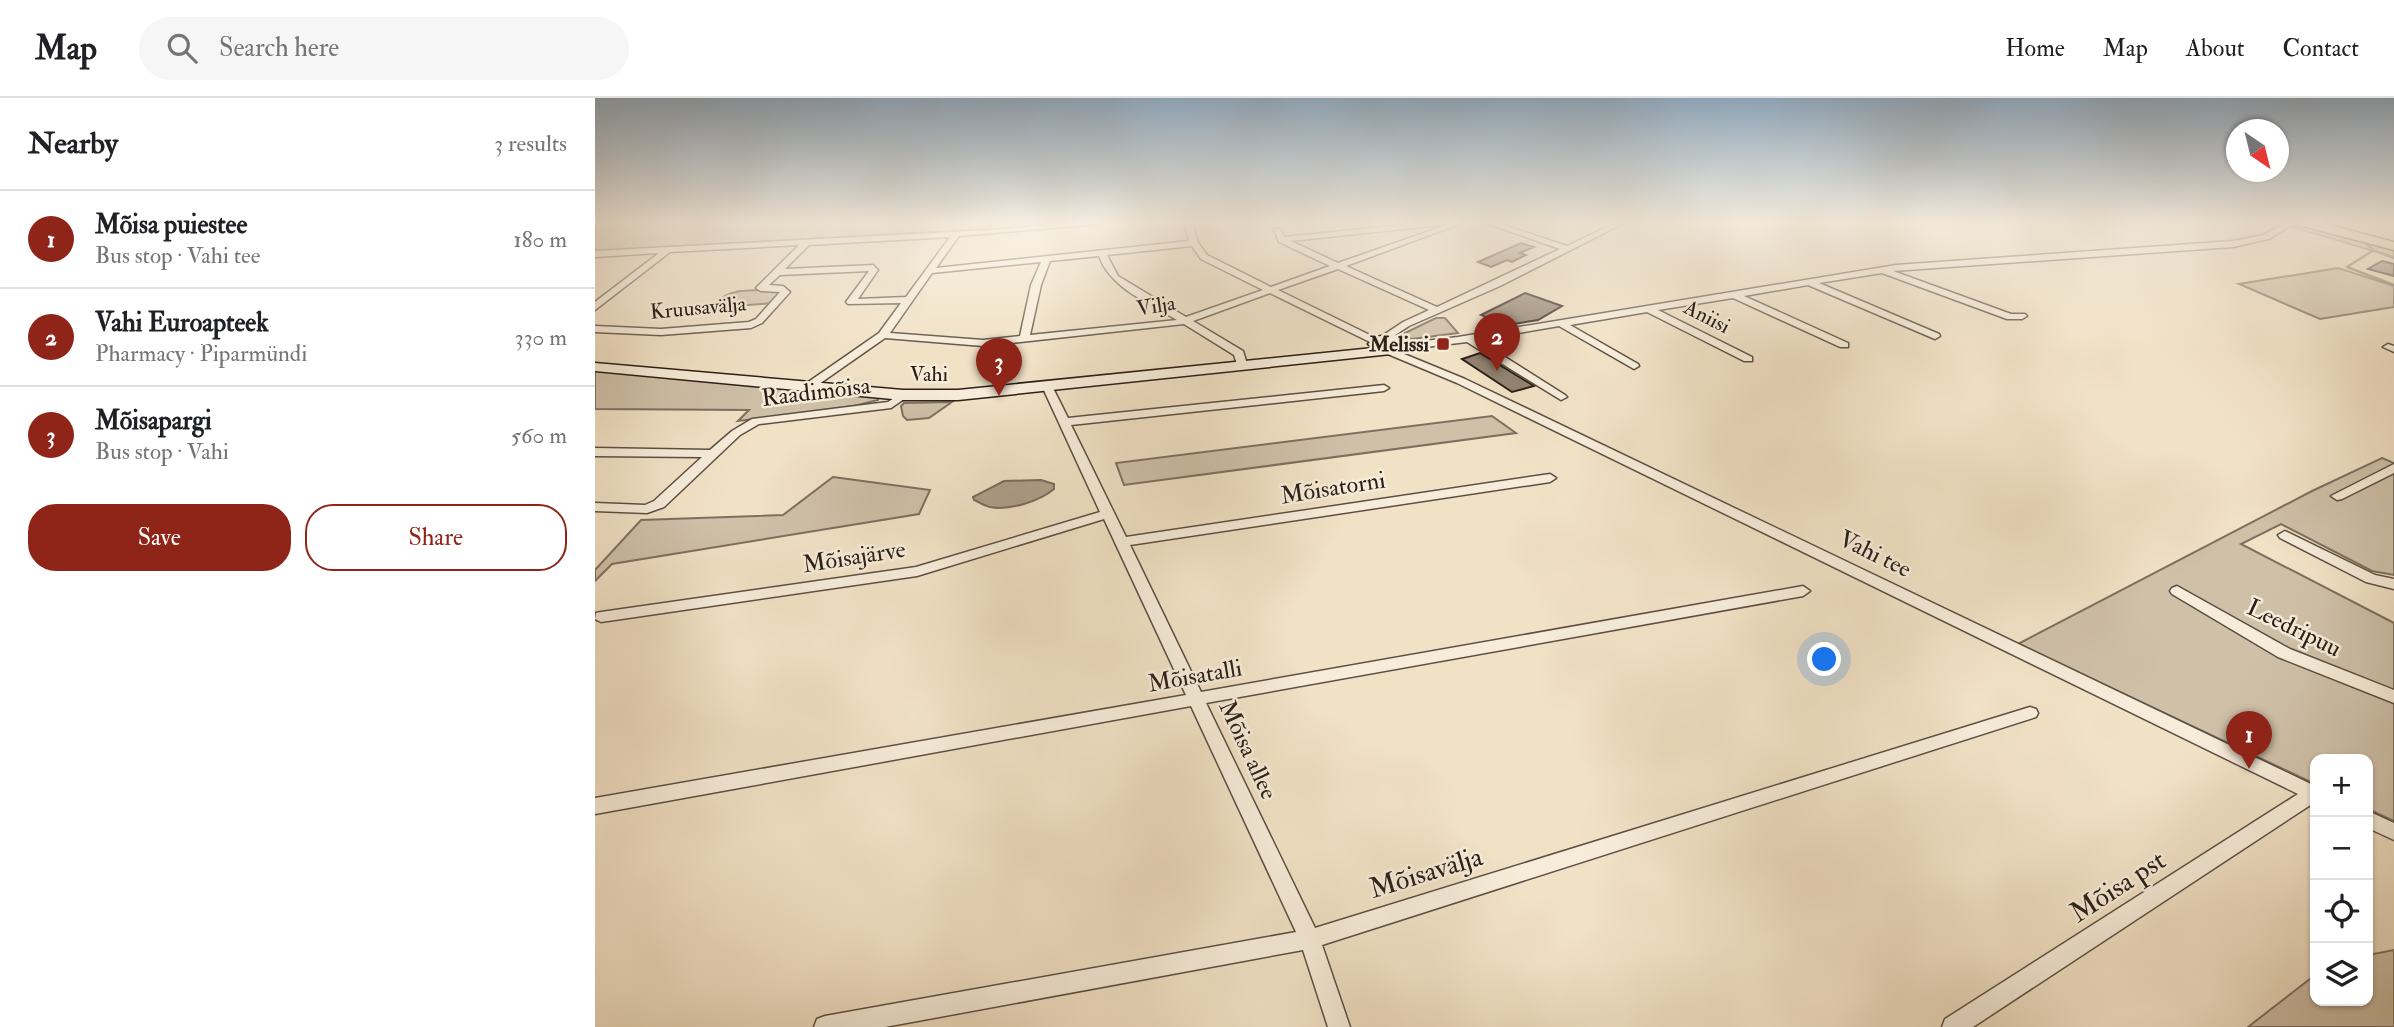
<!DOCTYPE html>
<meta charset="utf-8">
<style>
:root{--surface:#fff;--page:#f6f6f6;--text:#202124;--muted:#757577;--line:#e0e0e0;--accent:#8f2418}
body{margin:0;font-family:"IM FELL Double Pica",serif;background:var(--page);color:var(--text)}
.controls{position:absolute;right:21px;bottom:21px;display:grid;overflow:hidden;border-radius:14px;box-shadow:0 2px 5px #0004}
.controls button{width:63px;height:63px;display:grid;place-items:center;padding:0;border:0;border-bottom:2px solid var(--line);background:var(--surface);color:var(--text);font:35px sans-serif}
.compass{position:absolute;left:1631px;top:21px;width:63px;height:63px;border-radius:50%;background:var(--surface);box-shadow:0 2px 5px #0004;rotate:145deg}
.you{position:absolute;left:1230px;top:562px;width:24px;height:24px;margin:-18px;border:5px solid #fff;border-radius:50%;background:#1a73e8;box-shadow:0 0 0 10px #1a73e833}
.badge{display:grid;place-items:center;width:46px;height:46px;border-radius:50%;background:var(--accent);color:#fff;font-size:23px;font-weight:700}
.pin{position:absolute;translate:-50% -58px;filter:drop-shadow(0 2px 4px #0008)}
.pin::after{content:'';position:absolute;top:37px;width:24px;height:21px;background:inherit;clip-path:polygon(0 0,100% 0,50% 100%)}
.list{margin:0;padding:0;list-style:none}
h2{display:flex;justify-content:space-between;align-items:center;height:91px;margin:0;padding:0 28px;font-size:30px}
h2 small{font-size:23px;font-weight:400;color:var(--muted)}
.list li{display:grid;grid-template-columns:46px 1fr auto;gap:21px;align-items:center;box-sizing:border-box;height:98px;padding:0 28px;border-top:2px solid var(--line)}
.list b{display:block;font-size:26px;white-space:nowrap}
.list p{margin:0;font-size:23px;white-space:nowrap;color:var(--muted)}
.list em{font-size:23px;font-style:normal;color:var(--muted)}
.actions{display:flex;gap:14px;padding:21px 28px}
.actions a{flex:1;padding:16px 0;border:2px solid var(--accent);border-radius:28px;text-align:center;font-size:24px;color:var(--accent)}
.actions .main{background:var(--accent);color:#fff}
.icon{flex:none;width:38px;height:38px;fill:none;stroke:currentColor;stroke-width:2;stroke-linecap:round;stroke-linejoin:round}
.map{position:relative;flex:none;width:1799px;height:929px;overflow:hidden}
header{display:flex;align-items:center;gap:42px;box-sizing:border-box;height:98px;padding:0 35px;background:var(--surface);border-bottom:2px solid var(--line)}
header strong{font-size:33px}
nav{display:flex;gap:38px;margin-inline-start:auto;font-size:24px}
.search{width:490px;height:63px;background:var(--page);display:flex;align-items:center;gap:18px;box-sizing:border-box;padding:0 24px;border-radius:38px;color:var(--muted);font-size:26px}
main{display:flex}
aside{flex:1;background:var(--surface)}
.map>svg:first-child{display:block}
.green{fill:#cfc0a8;stroke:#7d7060;stroke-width:2}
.water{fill:#ae9f8b;stroke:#7a6c5d;stroke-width:2}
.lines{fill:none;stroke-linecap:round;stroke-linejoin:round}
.stream{stroke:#7a6c5d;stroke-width:2.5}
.building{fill:#928472;stroke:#2b2019;stroke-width:2}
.street-casing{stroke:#5c5044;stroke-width:3}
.secondary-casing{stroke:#2b2019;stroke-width:3}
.highway-casing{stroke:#2b2019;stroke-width:3}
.street{fill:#f6ecd9;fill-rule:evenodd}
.secondary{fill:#f6ecd9;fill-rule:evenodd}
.highway{fill:#f1e1c5;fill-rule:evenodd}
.poi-dot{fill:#8f2418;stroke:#f6ecd9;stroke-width:2.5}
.labels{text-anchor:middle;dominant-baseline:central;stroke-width:5;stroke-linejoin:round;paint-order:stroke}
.far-street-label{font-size:21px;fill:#2b2019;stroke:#f6ecd9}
.far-poi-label{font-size:21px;font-weight:bold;fill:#2b2019;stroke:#f6ecd9;text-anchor:end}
.street-label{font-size:24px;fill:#2b2019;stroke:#f6ecd9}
.near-street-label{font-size:28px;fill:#2b2019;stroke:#f6ecd9}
</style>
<header>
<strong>Map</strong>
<div class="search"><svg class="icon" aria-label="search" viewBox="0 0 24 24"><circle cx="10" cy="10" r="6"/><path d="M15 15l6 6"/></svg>Search here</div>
<nav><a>Home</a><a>Map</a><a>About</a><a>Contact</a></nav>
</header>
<main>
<aside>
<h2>Nearby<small>3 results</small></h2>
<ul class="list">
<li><span class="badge">1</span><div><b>Mõisa puiestee</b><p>Bus stop · Vahi tee</p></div><em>180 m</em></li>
<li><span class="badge">2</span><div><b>Vahi Euroapteek</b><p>Pharmacy · Piparmündi</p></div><em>330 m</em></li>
<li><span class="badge">3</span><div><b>Mõisapargi</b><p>Bus stop · Vahi</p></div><em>560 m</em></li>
</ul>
<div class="actions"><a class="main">Save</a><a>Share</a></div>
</aside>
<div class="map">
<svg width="1799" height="929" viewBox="0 0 1799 929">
<rect width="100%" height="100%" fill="#f1e1c5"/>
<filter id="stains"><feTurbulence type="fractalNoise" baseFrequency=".00286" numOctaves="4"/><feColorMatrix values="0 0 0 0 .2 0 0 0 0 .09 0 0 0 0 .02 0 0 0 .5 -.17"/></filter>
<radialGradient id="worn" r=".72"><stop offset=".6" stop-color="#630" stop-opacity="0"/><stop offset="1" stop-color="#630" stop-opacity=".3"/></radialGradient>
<path class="green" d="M0,124H398L392,131L0,153Z
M1703,126L1799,150V159L1698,129Z
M1743,170L1799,188V209L1725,221L1644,186Z
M175,192L186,194L178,205L128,209L121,206C132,190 158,192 175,192Z
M841,220H850L863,235L817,241L809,238L810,235Z
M0,272L284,299L283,302L259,308L143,323L154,312L0,311Z
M357,304L334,320L312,322L308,318L306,308L309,305Z
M897,318L921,335L529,387L521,365Z
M1787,360L1799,365V477L1777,473L1686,426L1646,446L1799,525V723L1773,711V661H1720V686L1423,546L1717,393Z
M238,379L335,392L324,416L17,466L0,483V472L46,422L188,417Z
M1799,852V929H1653L1720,877V903H1773V857Z"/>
<path class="water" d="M446,382L459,386V391C445,403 414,413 395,409C389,408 384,404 379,402L378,399L409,383Z"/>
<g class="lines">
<path class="stream" d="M1769,144L1779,152L1752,169L1799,187
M1778,152L1799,160"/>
</g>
<path class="building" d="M926,145L939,149L925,155L931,157L917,164L912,162L896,169L883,164Z
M1787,163L1799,166V178L1773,171Z
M930,195L967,208L943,222L912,227L886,217Z
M885,255L939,288L917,294L867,261Z"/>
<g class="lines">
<defs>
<path id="street" d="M483,124H508L504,126L364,138L341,170L594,143L589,124H597L603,145L612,157L676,189L735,168L684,144L679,131H685L689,139L837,124L850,125L846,127L696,143L743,165L860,124H870L751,168L842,209L965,151L888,124H899L972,148L1022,124H1031L905,188L814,228L791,243L786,240L787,238L808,224L834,212L743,171L683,192L785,242L786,244L781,247L675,195L598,223L648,253L652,266L647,269L642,266L639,257L589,226L388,248L290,240L217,291H209V287L284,235L306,205L253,206L251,204L274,173L185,177L174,187L188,188L195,194L167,225L156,230L66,237L0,234V228L66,231L154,224L161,221L185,194L166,193L161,190L204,147L75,154L0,212V204L64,155L0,159V153L395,132ZM355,139L311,199L263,201L283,172L278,167L190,171L214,147ZM597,148L606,161L668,192L591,219L523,178L512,157ZM504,158C515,190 554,205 582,222L435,237L446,187L455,163ZM446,164L436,187L425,238L388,242L295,235L337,175Z
M1692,124H1701L1674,141L1638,149L1298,173L1416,216H1430L1432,218L1427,221H1412L1287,175L1224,185L1344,236L1345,238L1340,241L1213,187L1149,198L1253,245V249H1245L1138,200L1063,212L1157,259V263H1149L1052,214L975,227L1043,266L1044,268L1039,271L964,228L883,242L970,297L972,299L966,302L872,244L805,252L800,249L805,246L863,239L1301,167L1638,143L1668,137Z
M1793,246L1799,248V254L1788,249Z
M792,249L870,281L1720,688V704L1378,929H1347L1350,921L1703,696L862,285L788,254V250Z
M452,285L457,288L473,320L789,287L794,290L789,293L476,327L531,439L955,376L961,380L955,384L535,447L606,594L1208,488L1215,493L1208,498L611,605L720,830L1435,609L1441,611L1443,615L1441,619L727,847L755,929H733L708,852L290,929H219L222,921L230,918L701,834L596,608L0,716V700L591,597L509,421L322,478L6,524L0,521L1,515L6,514L321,469L505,414L447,288Z
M308,294L312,295V299L296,310L164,326L145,337L69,409L52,415L0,413V405L50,407L59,403L107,359L0,358V350L115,352L137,333L157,321L293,304Z
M1799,366V375L1747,401L1742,402L1736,398Z
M1690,433L1780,477L1799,481V491L1771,484L1685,440L1683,437Z
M1582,488L1695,551L1799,592V605L1683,559L1577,496L1575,493L1577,490Z
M1773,713L1799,725V742L1773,730Z"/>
<path id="secondary" d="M797,236L809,240L814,245L796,256L363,302H308L0,273V265L308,292H363L778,250L773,246L781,239ZM792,244L798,245L785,249Z"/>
<path id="highway" d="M1702,124H1723L1799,144V152L1704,127Z"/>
</defs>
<use href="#street" class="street-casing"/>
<use href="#secondary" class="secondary-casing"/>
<use href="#highway" class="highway-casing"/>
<use href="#street" class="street"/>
<use href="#secondary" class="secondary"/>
<use href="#highway" class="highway"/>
</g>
<linearGradient id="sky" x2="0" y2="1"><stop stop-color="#91acc3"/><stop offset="0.49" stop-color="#f9f2e5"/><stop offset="1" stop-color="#f9f2e5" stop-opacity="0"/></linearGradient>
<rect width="1799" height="254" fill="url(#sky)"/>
<rect class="poi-dot" x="841" y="239" width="14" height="14" rx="3.5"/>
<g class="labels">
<g class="far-street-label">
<text transform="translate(561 208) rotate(-9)">Vilja</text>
<text transform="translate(103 210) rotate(-5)">Kruusavälja</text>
<text transform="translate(1112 219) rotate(27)">Aniisi</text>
<text x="334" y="276">Vahi</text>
</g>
<g class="far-poi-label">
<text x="834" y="246">Melissi</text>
</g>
<g class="street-label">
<text transform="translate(221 294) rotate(-7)">Raadimõisa</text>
<text transform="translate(738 390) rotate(-9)">Mõisatorni</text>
<text transform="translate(1280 456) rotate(26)">Vahi tee</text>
<text transform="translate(259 459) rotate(-9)">Mõisajärve</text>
<text transform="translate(1699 530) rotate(26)">Leedripuu</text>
<text transform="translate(600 578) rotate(-10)">Mõisatalli</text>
<text transform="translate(653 652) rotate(65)">Mõisa allee</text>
</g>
<g class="near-street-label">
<text transform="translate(831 775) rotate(-17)">Mõisavälja</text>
<text transform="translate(1523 789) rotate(-33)">Mõisa pst</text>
</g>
</g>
<rect width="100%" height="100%" filter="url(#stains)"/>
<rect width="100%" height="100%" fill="url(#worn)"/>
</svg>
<div class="controls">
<button>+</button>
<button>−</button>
<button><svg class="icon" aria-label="locate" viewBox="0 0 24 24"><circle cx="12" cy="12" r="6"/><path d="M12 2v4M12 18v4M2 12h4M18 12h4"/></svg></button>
<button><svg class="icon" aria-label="layers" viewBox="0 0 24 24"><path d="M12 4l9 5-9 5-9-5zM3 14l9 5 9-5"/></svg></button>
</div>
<svg class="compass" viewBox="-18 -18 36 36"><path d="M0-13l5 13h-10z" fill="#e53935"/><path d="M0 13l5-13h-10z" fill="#757577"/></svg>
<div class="you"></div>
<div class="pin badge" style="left:1654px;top:671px">1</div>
<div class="pin badge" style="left:902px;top:273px">2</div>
<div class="pin badge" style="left:404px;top:298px">3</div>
</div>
</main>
